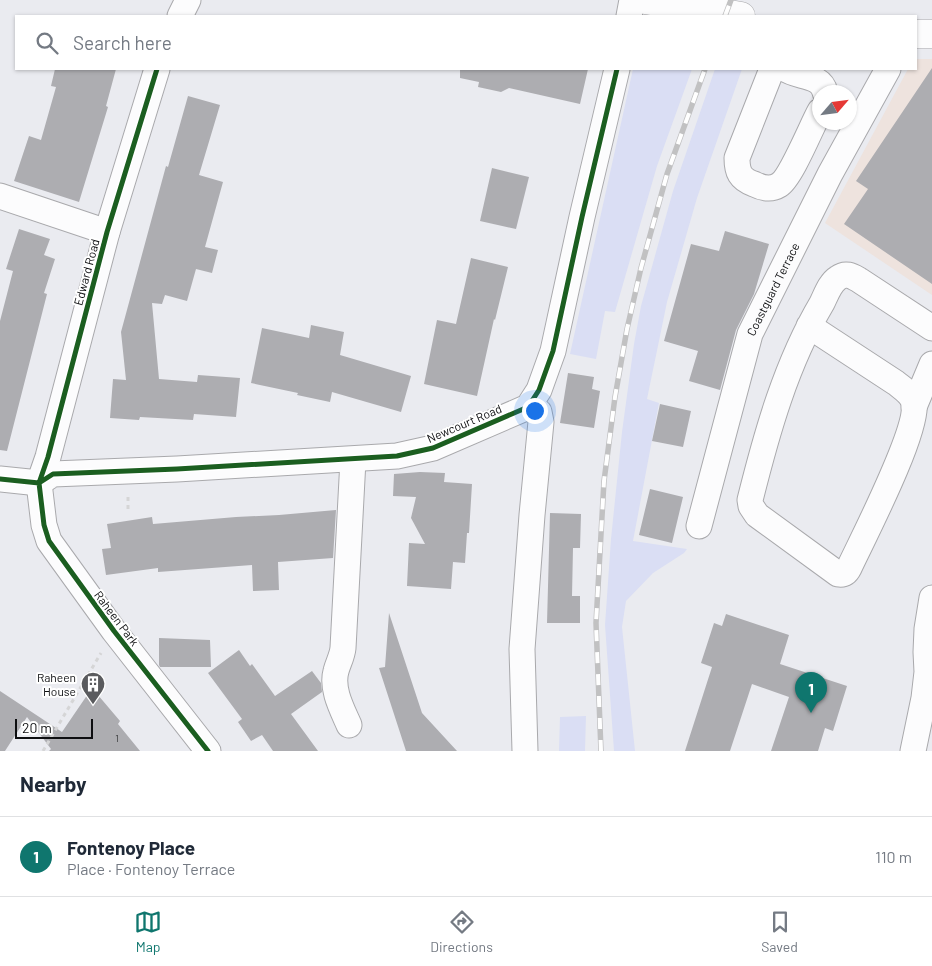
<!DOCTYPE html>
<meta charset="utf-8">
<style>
:root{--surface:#fff;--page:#f6f6f7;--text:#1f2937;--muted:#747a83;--line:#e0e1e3;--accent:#0f766e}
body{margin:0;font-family:Barlow,sans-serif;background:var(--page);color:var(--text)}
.compass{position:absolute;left:812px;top:85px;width:45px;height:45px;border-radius:50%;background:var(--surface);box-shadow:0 1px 4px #0004;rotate:62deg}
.scale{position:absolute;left:15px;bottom:12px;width:78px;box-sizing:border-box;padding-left:5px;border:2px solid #0d0e10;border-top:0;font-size:14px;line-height:18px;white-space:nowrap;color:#0d0e10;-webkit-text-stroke:4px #fff;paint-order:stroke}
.you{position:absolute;left:534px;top:410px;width:18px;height:18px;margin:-12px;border:4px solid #fff;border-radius:50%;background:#1a73e8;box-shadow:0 0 0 8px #1a73e833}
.badge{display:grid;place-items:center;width:32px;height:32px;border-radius:50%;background:var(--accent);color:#fff;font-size:16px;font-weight:700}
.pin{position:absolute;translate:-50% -41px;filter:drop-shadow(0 1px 2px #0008)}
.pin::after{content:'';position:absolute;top:26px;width:18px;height:15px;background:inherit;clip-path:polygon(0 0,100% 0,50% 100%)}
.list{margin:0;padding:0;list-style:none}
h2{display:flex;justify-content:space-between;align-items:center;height:65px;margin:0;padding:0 20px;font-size:21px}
h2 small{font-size:16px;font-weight:400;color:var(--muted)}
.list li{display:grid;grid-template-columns:32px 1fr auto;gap:15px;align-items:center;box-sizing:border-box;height:80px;padding:0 20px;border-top:1px solid var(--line)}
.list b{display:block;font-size:19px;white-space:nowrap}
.list p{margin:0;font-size:16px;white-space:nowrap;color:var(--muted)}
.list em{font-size:16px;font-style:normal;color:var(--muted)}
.icon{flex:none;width:28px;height:28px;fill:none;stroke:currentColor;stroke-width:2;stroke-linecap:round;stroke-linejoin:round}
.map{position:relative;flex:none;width:932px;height:751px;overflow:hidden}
.search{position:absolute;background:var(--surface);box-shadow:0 1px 4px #0004;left:15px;right:15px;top:15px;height:55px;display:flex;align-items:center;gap:12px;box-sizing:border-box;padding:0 18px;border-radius:0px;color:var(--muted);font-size:19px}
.sheet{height:145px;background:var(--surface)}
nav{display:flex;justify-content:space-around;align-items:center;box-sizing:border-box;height:70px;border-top:1px solid var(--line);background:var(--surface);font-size:14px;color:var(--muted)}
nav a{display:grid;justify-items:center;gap:2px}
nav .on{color:var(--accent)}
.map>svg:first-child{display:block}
.commercial{fill:#eee3de}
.green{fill:#dadef4}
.building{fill:#adadb1}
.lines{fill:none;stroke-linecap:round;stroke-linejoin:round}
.minor-casing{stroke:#a9a9ac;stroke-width:27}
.major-casing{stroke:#a9a9ac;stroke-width:29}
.path{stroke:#d5d5d6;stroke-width:3;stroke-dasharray:4 4;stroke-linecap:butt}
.minor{stroke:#fcfcfd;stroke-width:25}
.major{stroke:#fcfcfd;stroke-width:28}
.rail-casing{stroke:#c1c1c2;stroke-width:5.5}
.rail{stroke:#fff;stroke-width:4;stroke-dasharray:11;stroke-linecap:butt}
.cycleway-casing{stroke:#fff;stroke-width:8}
.cycleway{stroke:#1b5e20;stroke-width:5}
.labels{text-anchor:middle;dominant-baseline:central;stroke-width:4;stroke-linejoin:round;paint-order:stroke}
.number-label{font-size:10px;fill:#353638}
.street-label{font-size:12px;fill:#0d0e10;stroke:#fff}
.poi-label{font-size:12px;fill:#0d0e10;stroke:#fff;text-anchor:end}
</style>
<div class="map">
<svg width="932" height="751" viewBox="0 0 932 751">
<rect width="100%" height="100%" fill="#eaebf0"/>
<path class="commercial" d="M916,59H932V295L825,223L908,69H916Z"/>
<path class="green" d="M633,69H692L657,166L615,312L605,311L596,359L570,354Z
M715,69H742L697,198L667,302L647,399L659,403L633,541L687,549L684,553L653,573L626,601L622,627L635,751H614L605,625L611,539L622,432L634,344L641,306L673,191Z
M586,716L585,751H559L560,717Z"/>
<path class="building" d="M932,68V284L844,224L868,189L856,181Z
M55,69H116L106,106L108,107L79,202L14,181L29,136L41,140L56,87L51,86Z
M460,69H588L580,104L509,88L501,92L478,87L479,82L460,78Z
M188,96L220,105L199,175L223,182L205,247L218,250L212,273L196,269L187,301L165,295L162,304L152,303L159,379L197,382L198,375L240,378L236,417L194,414L193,420L140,417L139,420L110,418L113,379L126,380L121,332L166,166L168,167Z
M492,168L529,177L516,229L480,221Z
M19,229L50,239L44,255L55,259L44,293L47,294L7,451L0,450V321L13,271L6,269Z
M725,231L769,244L754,294L736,330L720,390L689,381L698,351L664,341L691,244L719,251Z
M471,258L508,267L495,320L494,319L477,396L424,384L437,320L456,324Z
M311,325L344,332L340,355L411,376L401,412L332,392L330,402L297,395L298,393L251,383L262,328L309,338Z
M568,373L594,377L592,389L600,391L594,428L560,423Z
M660,404L691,411L683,447L652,441Z
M420,472L445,473L444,482L472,484L469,533H467L465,563L453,562L451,589L407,586L409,543L425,544L411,518L416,497L393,496L394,474Z
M650,489L683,497L672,543L639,535Z
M336,510L333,558L278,562L279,590L253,591L252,565L158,572V568L106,575L102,549L111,548L107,524L152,517L153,524L236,517L279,515Z
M550,513L581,514L580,548H573L572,596H580V623H547Z
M389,613L422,713L457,751H406L379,668L385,667Z
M726,614L789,635L780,664L847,686L833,731L825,728L818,751H771L789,697L752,684L730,751H685L712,667L701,663L714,623L722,626Z
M159,638L210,640L211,667H160L159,665Z
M239,650L250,666L252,664L275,696L312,671L321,683L322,692L291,714L318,751H273L262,735L251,741L238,722L242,719L208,673Z
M92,688L120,721L118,724L140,751H49L51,749L27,717L5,751H0V691L62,732Z"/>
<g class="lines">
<defs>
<g id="minor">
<path d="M180,16L188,0"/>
<path d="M629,16L632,0"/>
<path d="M157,69L107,232L48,457L39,483L44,525L49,541L114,631L208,751"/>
<path d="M772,69L737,158C737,172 740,179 754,184C762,188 771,190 779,185C791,178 812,125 820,111"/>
<path d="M785,69C798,78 821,74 825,92"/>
<path d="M0,196L107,232"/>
<path d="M809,326L896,383C902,388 912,394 914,403C919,430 863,538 849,568C846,574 844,575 838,574L757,515L751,506L750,500C767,432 786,364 822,303C826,295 830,283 838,278C846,272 852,276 859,280L932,328"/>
<path d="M914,407L932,364"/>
<path d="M0,479L39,483L53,474L177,469L397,456L433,448L528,407L539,390L553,351L582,217L617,69"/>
<path id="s1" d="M699,526L750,334L830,174L888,69"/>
<path d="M349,725C342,709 331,689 336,671C338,663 342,657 343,648L353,460"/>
<path d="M525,751L522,649L532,515L541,422L539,412L528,407"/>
<path d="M913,751L924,698L927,672L926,652L927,629L932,598"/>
</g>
<path id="major" d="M645,0L741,16
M916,34H932"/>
</defs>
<use href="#minor" class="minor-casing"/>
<use href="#major" class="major-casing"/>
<path class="path" d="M128,497V511
M43,751L101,653"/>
<use href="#minor" class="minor"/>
<use href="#major" class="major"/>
<defs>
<path id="rail" d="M725,16L731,0
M601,751L596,623L604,481L615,397L627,329L641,268L667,174L705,69"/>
</defs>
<use href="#rail" class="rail-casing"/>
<use href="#rail" class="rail"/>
<defs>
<path id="cycleway" d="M157,69L107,232L48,457L39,483L44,525L49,541L114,631L208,751
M0,479L39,483L53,474L177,469L397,456L433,448L528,407L539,390L553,351L582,217L617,69"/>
</defs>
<use href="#cycleway" class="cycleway-casing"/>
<use href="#cycleway" class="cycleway"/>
</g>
<defs>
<symbol id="building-pin" viewBox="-11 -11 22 30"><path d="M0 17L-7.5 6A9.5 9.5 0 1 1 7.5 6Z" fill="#5a5b5e" stroke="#fff"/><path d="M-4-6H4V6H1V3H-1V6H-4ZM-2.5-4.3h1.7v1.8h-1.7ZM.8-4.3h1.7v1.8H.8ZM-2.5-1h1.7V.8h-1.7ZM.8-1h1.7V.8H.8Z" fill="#fff"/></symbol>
</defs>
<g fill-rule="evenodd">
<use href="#building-pin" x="79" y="670" width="28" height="38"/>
</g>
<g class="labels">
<g class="number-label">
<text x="117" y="738">1</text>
</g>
<g class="street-label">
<text transform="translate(86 272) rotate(-75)">Edward Road</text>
<text stroke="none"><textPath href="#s1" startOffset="249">Coastguard Terrace</textPath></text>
<text transform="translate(464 423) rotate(-23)">Newcourt Road</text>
<text transform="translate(117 618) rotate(53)">Raheen Park</text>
</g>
<g class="poi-label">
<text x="76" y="677">Raheen<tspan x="76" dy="14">House</tspan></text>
</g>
</g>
</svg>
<svg class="compass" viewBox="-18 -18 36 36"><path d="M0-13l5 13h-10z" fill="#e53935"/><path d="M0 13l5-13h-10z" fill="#747a83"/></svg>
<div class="scale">20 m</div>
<div class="you"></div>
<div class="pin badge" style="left:811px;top:713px">1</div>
<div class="search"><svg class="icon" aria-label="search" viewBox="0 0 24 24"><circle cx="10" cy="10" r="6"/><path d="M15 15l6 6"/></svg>Search here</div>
</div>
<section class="sheet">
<h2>Nearby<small></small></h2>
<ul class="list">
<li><span class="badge">1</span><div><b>Fontenoy Place</b><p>Place · Fontenoy Terrace</p></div><em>110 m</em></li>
</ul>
</section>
<nav>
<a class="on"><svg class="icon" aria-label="map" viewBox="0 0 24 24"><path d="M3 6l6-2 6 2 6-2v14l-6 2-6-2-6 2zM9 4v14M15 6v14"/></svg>Map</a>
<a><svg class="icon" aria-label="directions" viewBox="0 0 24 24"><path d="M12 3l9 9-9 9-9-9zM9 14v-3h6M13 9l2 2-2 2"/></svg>Directions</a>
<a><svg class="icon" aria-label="saved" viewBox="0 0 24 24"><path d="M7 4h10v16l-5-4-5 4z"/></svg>Saved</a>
</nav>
